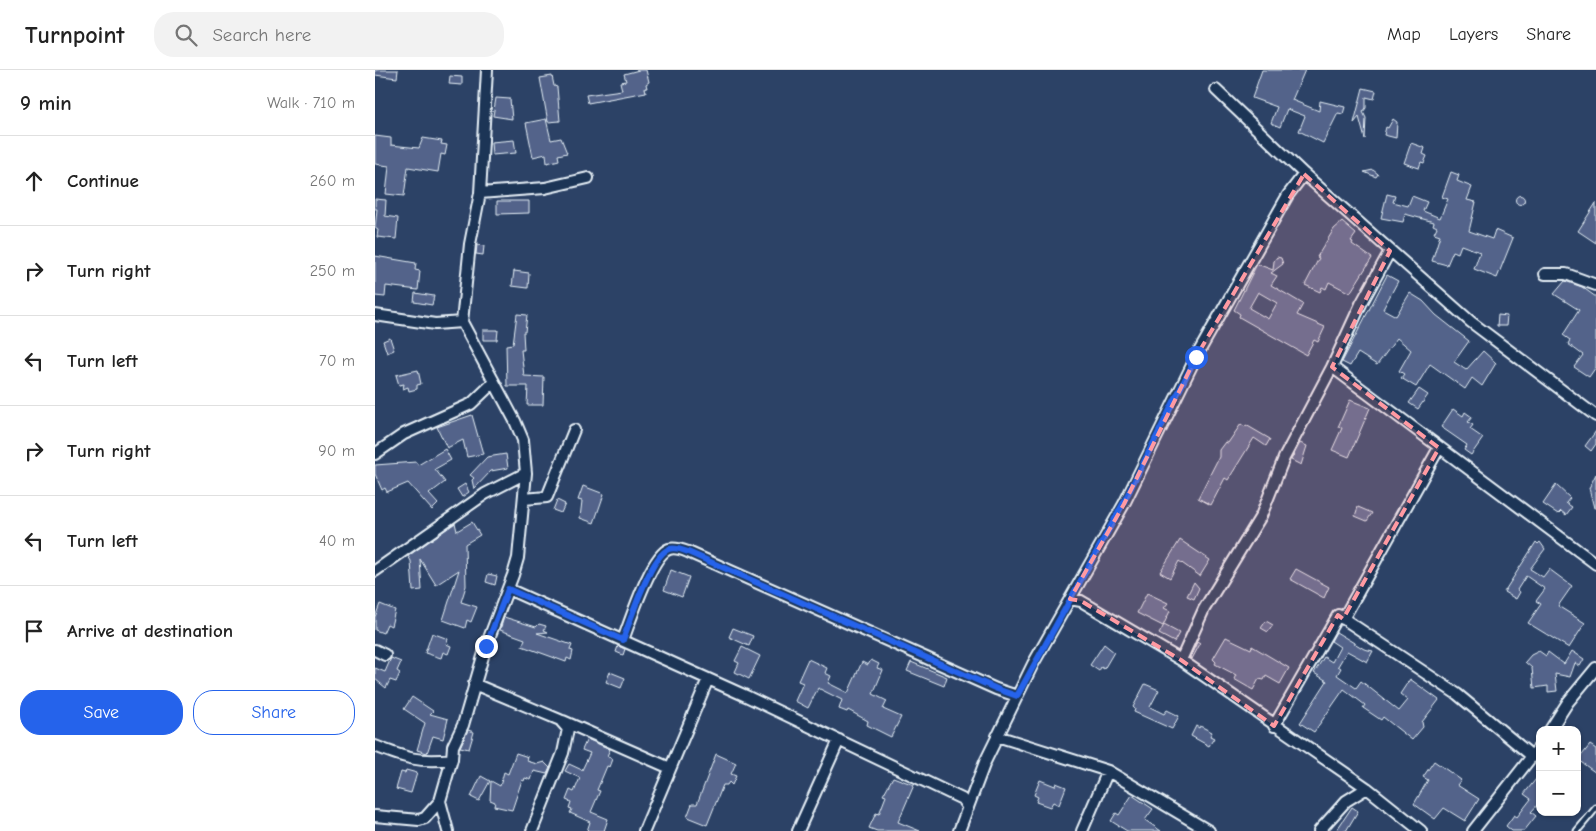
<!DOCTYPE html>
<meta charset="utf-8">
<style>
:root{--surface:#fff;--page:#f2f2f2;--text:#222;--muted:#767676;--line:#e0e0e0;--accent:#2563eb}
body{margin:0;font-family:"Comic Neue",sans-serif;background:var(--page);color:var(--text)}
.controls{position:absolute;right:15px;bottom:15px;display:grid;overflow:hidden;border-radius:10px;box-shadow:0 1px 4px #0004}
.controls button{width:45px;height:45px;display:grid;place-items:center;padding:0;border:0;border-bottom:1px solid var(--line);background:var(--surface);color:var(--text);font:25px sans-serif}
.stop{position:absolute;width:15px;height:15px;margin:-11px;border:4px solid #2563eb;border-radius:50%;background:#fff}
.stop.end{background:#2563eb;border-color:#fff;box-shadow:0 1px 5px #0008}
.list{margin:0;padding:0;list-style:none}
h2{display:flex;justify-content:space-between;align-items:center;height:65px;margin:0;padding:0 20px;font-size:21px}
h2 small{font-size:16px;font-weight:400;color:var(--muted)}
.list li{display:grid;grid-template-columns:32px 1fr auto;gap:15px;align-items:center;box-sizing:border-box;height:90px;padding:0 20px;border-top:1px solid var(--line)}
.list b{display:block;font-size:19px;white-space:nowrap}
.list em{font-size:16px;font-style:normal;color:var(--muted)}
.actions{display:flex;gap:10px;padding:15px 20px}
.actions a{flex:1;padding:11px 0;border:1px solid var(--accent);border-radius:20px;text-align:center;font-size:18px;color:var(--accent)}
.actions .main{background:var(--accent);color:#fff}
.icon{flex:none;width:28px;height:28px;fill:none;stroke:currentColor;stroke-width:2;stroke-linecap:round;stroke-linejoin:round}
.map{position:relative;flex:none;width:1221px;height:761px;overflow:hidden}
header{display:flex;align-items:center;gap:30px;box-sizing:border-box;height:70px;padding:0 25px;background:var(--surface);border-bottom:1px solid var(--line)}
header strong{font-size:24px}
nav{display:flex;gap:28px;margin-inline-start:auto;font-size:18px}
.search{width:350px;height:45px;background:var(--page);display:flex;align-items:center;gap:12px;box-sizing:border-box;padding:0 18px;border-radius:20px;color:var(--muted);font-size:19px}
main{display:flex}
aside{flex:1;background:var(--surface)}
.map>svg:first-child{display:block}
.building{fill:#52648a;stroke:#e8f1f8;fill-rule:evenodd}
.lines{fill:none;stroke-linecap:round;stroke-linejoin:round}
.lane-casing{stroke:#e8f1f8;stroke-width:9}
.street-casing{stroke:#e8f1f8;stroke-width:14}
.lane{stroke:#1d3557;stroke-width:5}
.street{stroke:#1d3557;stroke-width:10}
.route{stroke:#2563eb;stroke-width:6}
.marked{fill:#ff9aa2;fill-opacity:0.2;stroke:#ff9aa2;stroke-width:4;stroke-dasharray:10 6;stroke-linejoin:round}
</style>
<header>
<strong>Turnpoint</strong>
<div class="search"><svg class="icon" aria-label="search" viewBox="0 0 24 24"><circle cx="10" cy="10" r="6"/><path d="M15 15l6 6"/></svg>Search here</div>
<nav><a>Map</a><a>Layers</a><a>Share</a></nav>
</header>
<main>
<aside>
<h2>9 min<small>Walk · 710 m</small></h2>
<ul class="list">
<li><svg class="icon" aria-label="ahead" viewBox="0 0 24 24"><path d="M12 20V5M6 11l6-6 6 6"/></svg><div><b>Continue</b></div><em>260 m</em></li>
<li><svg class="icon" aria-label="right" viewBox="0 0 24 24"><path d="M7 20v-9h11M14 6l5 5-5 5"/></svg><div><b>Turn right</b></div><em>250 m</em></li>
<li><svg class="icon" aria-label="left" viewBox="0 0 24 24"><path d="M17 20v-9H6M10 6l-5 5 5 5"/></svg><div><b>Turn left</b></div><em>70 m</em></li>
<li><svg class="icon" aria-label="right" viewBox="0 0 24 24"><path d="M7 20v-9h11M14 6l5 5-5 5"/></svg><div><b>Turn right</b></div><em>90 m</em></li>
<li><svg class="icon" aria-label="left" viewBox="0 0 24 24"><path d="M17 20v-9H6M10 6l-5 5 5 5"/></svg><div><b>Turn left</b></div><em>40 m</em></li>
<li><svg class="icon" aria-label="arrive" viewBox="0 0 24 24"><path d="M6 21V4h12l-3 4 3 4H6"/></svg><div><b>Arrive at destination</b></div></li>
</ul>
<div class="actions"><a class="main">Save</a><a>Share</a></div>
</aside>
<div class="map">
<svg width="1221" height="761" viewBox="0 0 1221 761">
<rect width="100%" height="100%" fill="#2c4266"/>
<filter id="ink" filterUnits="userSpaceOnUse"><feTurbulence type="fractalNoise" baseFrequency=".02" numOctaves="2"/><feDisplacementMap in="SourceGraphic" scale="10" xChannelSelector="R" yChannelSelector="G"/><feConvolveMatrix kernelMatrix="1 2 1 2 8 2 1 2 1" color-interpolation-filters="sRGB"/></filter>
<g filter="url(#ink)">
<path class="building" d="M0,0H23L22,8L0,5Z
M264,0H271L274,12L271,14L272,18H270L271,22L213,33L211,25L247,20L245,12L251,11L249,4Z
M887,0H930L917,30L944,41L945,31L970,37L968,44L963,43L948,73L924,61L930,46L912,39L905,57L896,53L902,37L877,28Z
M75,6L87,7V15L74,14Z
M177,6L179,16L182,17L185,51L173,52L165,8Z
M988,18L1001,21L999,29L991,27V38L988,42L991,48L990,69L984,47L979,53Z
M121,28L135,29L137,49L118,46Z
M171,49L176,70L186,68L192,83L183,85L184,90L172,93L171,84L158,87L151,53Z
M1018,49L1022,52L1021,68L1009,65L1011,57L1013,58Z
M0,66L16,68V75L44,78L48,68L67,71L66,74L72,75L70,85L66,84L63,102L33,97L29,126L11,124L14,96L0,94Z
M139,70L141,83L117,85L116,72Z
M1036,73L1050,78L1048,84L1052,86L1049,93L1046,92L1044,98L1029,93Z
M998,100L1003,104L1001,107L989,102Z
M1076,102L1084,105L1082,111L1097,117L1092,130L1101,132L1094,161L1117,169L1120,160L1138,168L1122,208L1099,199L1105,182L1086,175L1083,183L1078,181L1072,195L1057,191L1065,165L1059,163L1062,157L1058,155L1059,152L1030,144L1028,152L1006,148L1012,124L1020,126L1018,132L1033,136L1037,126L1052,132L1048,141L1065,148L1073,129L1067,127Z
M1140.5 130a4.5 4.5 0 1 1 9 0a4.5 4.5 0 1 1-9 0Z
M0,129L11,130L10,146L23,148L21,169L2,167L3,160L0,158L2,139H0Z
M122,131H154V143L122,144Z
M1221,133V173L1203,161Z
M967,152L981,164L976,171L978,172L977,174L997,188L975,223L954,212L951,219L947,217L945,222L930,215L944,188L942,187L959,159Z
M102,175L109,176L108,185L101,184Z
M0,186L41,193L40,200L45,201L43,220L11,216L10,227L0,226Z
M902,187L906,188L908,194L896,203L902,206L896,215L928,234L922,245L950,257L943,272L939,270L931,285L864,247L865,244L859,240L882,194L898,200L899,191ZM883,222L902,233L893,249L874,238Z
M139,201L154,203L153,218L137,216Z
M1012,205L1023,211L1008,239L1021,246L1035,223L1048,231L1061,245L1094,271L1079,292L1091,300L1108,281L1121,293L1107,316L1097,308L1090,319L1055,294L1041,317L1026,308L1029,304L1024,301L1036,280L1022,268L1002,295L983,283L975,296L967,292Z
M1190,211L1207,217L1221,227V297L1214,307L1199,297L1208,285L1193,274L1195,270L1188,265L1204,240L1179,224Z
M40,223L59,226L57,235L39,232Z
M142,244L152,245L150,262H148L149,280H146L149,306L169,307L168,335H152L153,316H132L131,275L138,274Z
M1123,245L1132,246L1131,256H1122Z
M108,260H123L122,270H108Z
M15,268L19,280L12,283L8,271Z
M43,300L46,314L42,315V319L34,321L33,317L28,319L29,314L24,315L21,305Z
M1044,319L1053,325L1043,339L1034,333Z
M975,330L995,338L974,387L957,380L967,358L963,357Z
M1078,339L1088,346L1090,342L1097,347L1093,352L1098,355L1095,359L1108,368L1096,385L1089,380L1092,375L1066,357Z
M97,345L108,384L92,387L88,370L72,378L62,357Z
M866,354L870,357L871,355L895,369L891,376L879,368L853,410L850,408L836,435L823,428L844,387V380L850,372L853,373Z
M1221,361V374L1216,381L1210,376Z
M925,373L932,376L926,395L916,390Z
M70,379L76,390L60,399L70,412L54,424L63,434L57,440L33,413L12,422L10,418L7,420L0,404V395L41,392L43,395Z
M131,384L133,398L116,401L99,419L97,410L99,408L95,405L112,387Z
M1221,404V438H1219L1214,418Z
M90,414L94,422L87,427L82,419Z
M1181,415L1195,428L1191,433L1197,437L1191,445L1186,441L1183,444L1168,434Z
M208,416L229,424L219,453L205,448L207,431L203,430Z
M182,430L190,434L186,443L178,440Z
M983,437L997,443L992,451L980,446Z
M97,452L105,465L90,474L91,516L86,532L102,537L96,552L92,550L90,558L68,550L84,500L61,515L45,489L47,520L38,521L36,491L33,486L80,453L82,461Z
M805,470L835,490L825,506L804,491L795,508L785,502Z
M1161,472L1163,474L1165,472L1170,479L1155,499L1168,507L1174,499L1197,516L1183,536L1210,553L1194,578L1153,553L1166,534L1161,531L1170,519L1151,506L1142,520L1145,522L1141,529L1129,522Z
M921,499L954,517L949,528L915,509Z
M296,500L314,507L307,527L289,520Z
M113,504L122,506L120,515L111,512Z
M819,512L824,518L819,529L812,526Z
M772,523L793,533L789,538L795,541L788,556L762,543Z
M5,534L20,540L16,556L12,554L8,563L0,560V547Z
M129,547L161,557L164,554L171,556L169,560L173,562L162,563L197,575L195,580L198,581L196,590L192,588L191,592L147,576L150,569L125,560Z
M891,551L898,555L893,562L886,558Z
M789,555L804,563L799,572L784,564Z
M358,558L378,566L374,576L354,567Z
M961,562L989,579L998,581L992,592L972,581L963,596L966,598L962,605L981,618L986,611L1024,641L1033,630L1025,624L1035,609L1064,630L1047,652L1048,657L1037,670L1008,647L1006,650L988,638L990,635L969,619L939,662L925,653L952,611L939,603L949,587L957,592L965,577L956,571Z
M57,563L73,569L71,574L76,576L73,584L68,582L66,588L50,583Z
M851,567L876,579L877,576L914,598L905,614L891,606L889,610L884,609L878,620L859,609L861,605L840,594L841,592L838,589Z
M822,572L825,574L817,589L815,588Z
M729,574L739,582L729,599L726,597L724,601L715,595Z
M243,576L250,579L248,585L241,582Z
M367,577L385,586L374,609L360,602L364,593L360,591Z
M1164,581L1171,586L1173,582L1189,594L1197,581L1209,589L1205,596L1200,593L1195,607L1180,604L1182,621L1173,622V616L1159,618L1157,598L1150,592L1156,585Z
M16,588L26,592L22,601L25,603L21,612L15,610L11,618L0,609V598L10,602Z
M433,589L452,598L450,603L456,606L453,613L473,623L487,592L493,595L496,590L504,594L502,598L508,600L498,624L512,631L508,639L526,647L516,667L492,655L493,651L473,640L472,642L464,639L467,630L443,618L433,638L420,631L428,613L423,611Z
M536,592L572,607L569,616L532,601Z
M235,602L250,608L246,618L231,612Z
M770,614L784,620L775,637L789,644L792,640L804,646L797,659L759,642L760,639L758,637Z
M37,627L58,641L55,644L73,649L68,669L58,666L52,683L42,680L50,653L29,639Z
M821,656L824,658L825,656L837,662L835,666L839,668L834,676L816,666Z
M93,660L99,662L94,679L85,677Z
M212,669L235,679L232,686L238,689L235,697L232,696L222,720L225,721L216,742L233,749L229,761H212L215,752L195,743L197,739L194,738L196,732L191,730L195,720L199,722L205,708L190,701L194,694L207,700L215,683L207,680Z
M1215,675L1221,679V703L1203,690Z
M141,683L153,687L152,691L162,694L169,692L175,698L172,704L159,701L156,710L150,708L149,711L147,710L137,740L119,736L120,732L115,730L116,711L125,716L129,702L133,704Z
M341,684L361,693L356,704L361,706L357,715L354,712L352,715H348L332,755L312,747L317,734H322Z
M1059,691L1086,710L1082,715L1104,729L1090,751L1069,738L1060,749L1039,734L1053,710L1048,707Z
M31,700L42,703L36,723L21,719L26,702L30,703Z
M1165,704V732L1156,742L1161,746L1149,761H1137L1131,756L1139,745L1142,747L1156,729L1149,724Z
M106,706L115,711L104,731L96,727Z
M518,707L539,715L523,752L545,761H502L494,758L501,743L504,744L511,726L508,725Z
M665,710L680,716L681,713L691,717L684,735L678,732L675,737L661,732L663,727L659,725Z
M757,725L778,739L770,750L786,761H752L736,751L741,743L744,745Z
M977,737L983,741L971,761H961Z"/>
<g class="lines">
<defs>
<path id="lane" d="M1202,761L1221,738"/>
<path id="street" d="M841,20L929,104L1096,252L1221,346
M105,123L170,118L213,108
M1170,204H1191L1221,215
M0,245L60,254L87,252
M957,297L1221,494
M0,384L29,364L96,334L118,313
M149,429L172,427L199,360
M0,501L110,424L151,403
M133,519L371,626L587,729L593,738
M695,529L706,531L806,590L992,718L1046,761
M968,549L1064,378
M248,570C255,552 276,485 294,479C300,477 308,480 313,482L621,619L642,626
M0,580L10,585
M806,590L829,539L886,446L909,388L957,297L986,234L1015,181
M99,614L185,650L193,659L188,683L157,761
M188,651L295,698
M899,656L963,545L1082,624L1158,687
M1175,660L1193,632L1221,598
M622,666L733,701L834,761
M0,676C30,688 44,693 77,689
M65,731L73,761
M0,746L44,750L50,748L65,731L77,689L78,676L88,655L111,576L138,505L143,488L151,403L148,370L140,351L87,252L95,174L105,123L112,0
M269,761L333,609
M423,761L464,670
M584,761L610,692L658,594L749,434L821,287L913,125L929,104
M707,761L733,701
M944,761L971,731L992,718
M1098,761L1165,676"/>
</defs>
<use href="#lane" class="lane-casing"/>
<use href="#street" class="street-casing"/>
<use href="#lane" class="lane"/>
<use href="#street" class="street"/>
</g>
</g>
<g class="lines" filter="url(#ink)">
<path class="route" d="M111,576L133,519L248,570C255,551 276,485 294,479C300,477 308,480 313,482L622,619L642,626L748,434L821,287"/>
</g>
<path class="marked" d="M929,104L1015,181L957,297L1064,378L968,549L963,545L899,656L806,590L706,531L695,529L749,434L821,287Z"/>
</svg>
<div class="controls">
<button>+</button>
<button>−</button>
</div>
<div class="stop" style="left:821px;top:287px"></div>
<div class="stop end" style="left:111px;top:576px"></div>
</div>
</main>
